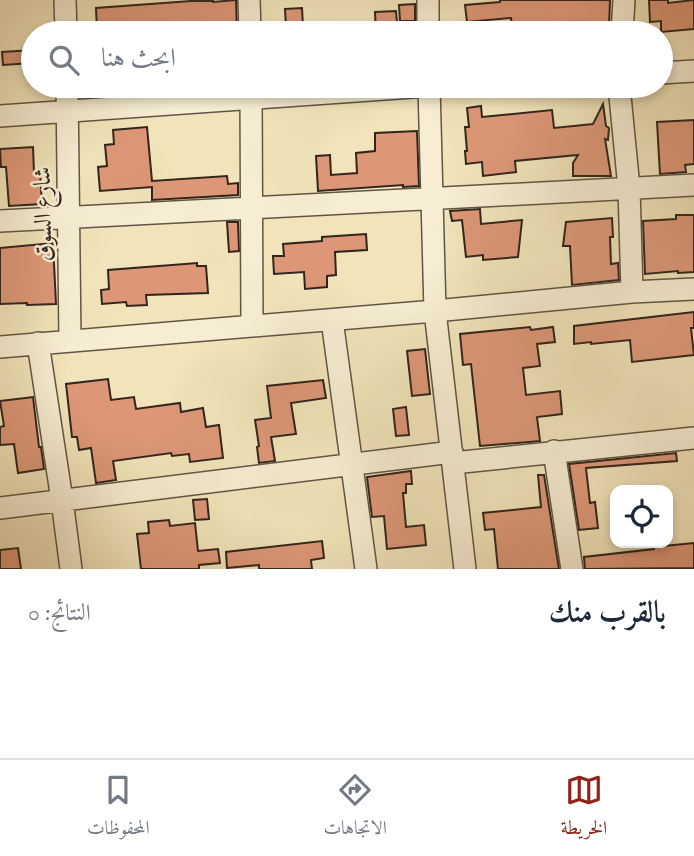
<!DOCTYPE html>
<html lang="ar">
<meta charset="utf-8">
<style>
:root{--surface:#fff;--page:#f2f2f3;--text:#1f2937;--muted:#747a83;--line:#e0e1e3;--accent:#8f2418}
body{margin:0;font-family:"IM FELL Double Pica",Amiri,serif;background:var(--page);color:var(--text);direction:rtl}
.controls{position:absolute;right:21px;bottom:21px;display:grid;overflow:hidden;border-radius:14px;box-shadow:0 4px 10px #0003}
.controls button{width:63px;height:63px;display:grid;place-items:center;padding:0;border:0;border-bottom:2px solid var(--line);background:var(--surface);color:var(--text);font:35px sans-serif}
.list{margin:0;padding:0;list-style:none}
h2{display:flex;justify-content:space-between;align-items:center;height:91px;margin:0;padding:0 28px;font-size:30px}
h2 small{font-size:23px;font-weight:400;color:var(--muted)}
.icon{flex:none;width:38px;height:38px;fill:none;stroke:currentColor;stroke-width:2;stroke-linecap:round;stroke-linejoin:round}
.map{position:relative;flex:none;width:694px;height:569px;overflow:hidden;direction:ltr}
.search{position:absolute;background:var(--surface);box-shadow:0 4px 10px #0003;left:21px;right:21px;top:21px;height:77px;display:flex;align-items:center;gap:18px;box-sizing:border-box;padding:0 24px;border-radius:38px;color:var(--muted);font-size:26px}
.sheet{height:189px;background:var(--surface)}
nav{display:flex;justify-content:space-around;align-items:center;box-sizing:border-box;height:98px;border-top:2px solid var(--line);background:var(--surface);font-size:19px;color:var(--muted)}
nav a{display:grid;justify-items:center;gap:4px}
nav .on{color:var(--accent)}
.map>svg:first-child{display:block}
.building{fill:#dd9778;stroke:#31251c;stroke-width:2}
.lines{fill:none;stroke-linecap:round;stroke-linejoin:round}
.minor-casing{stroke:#615544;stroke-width:24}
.minor{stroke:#f6edd2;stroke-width:21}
.labels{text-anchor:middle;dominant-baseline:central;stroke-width:5;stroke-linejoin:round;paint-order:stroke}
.street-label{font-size:24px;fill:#31251c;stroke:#f6edd2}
</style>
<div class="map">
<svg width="694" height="569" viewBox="0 0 694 569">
<rect width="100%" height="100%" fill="#f1e4ba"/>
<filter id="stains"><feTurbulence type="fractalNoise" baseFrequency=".00286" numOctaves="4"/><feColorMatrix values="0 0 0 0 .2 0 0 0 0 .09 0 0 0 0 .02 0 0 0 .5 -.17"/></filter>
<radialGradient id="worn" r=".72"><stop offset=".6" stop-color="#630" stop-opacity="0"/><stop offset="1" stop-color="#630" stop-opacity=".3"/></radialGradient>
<path class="building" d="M236,0L237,33H97L96,8L191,1H213V2Z
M500,0H610L609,27L565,33H513L511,18L467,22L465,5L500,2Z
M649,0H668V3L694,0V29L661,32V21L650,22Z
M415,4V21H400L399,5Z
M302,8L303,26L286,28L285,9Z
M396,11L398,33H376L375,12Z
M33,50V63L3,65L2,52Z
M603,104L606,126L609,128L608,140L605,139L611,176H573V163L578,155L515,161L516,172L483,176L482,162L466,164L465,151H467L465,127H469L467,108L481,106L482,117L552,110L554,128L593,124Z
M694,120V164L685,165L686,172L660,174L657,122Z
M147,127L152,181L227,176L228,184L238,183V195L152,200V187L100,191L98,167L107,166L105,145L114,144L113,130Z
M417,131L419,186L403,187V185L318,191L316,156L330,155L331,175L357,173L356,153L375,151V133Z
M33,147L34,173L40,172L42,204L9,206L6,167H1L0,149Z
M480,209L481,224L522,220L518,257L483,260V255L466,257L462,220L452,221L450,211Z
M676,215H694V272L678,273V271L645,274L643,221L676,219Z
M612,218L613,237H610L611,264L618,263L619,280L572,285L570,246H563L566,222Z
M227,222H238L239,251L229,252Z
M366,234L367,250L335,252L336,275L327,276V287L305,289L304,272L274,274L273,256H284L283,244L322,241V237Z
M53,243L56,304L27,305V303L0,304V248Z
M197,263V266H206L208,293L146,295L147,305L127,306L126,302L102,304L101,290L109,289L108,270Z
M694,312V328H691L694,355L632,362L630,340L591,344V342L574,344V326Z
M530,327L531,330L553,327L555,342L537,344L540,366L523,368L526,395L560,391L562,414L537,417L540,441L480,446L471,364L463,365L460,334Z
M425,349L430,394L412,396L407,351Z
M108,379L111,400L134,397L136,409L180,403L181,412L203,408L206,427L219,425L223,458L190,462L189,454L172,456L171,453L113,461L116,480L96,483L91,448L79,450L77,437H72L66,384Z
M323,380L326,398L291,403L296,434L271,437L275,461L259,463L257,447L259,446L255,420L271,418L267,386Z
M33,397L39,447H41L44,469L18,473L14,444L0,445V427L4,426L0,401Z
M406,407L409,435L396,436L393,409Z
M676,453L677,461L586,468L590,503L595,502L598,528L579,530L569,464Z
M411,471L412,484H406V493H403L406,527L424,525L426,545L387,549L384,516L372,517L367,477Z
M538,475H544L559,569H498L494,529L485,530L483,513L541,507Z
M207,499L209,519L195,520L193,500Z
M169,520L170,526L195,523L198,551L218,549L220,563L199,565V569H141L137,534L149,533L148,522Z
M322,541L324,558L311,560L312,569H259V565L227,568L226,552Z
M694,543V568L585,569L584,557L654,549V547Z
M18,548L21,569H0V550Z"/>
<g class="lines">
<defs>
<path id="minor" d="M65,0L66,33
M249,0L250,33
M428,0V33
M622,33L624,0
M661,73L694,71
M67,86L70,341
M429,86L435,311L465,569
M619,86L629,188L632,292
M251,87L252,326
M0,116L427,86
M0,221L694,185
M332,320L366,569
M38,343L62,500L71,569
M0,347L435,311L632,292L694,289
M554,451L572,569
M453,463L694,438
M0,508L452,452"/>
</defs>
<use href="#minor" class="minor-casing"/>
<use href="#minor" class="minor"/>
</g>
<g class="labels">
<g class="street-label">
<text transform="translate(43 214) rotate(-91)">شارع السوق</text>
</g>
</g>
<rect width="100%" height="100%" filter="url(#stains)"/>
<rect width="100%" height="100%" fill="url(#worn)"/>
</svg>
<div class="controls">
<button><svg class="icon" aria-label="locate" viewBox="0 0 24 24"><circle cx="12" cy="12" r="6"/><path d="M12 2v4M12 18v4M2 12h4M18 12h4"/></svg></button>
</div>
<div class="search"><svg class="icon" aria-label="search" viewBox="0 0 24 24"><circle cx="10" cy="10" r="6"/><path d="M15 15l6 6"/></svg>ابحث هنا</div>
</div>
<section class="sheet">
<h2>بالقرب منك<small>النتائج: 0</small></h2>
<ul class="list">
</ul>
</section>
<nav>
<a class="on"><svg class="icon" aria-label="map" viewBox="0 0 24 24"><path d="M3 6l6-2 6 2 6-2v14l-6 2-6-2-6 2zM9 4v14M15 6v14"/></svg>الخريطة</a>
<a><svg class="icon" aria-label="directions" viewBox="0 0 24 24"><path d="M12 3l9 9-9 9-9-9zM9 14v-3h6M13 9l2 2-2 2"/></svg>الاتجاهات</a>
<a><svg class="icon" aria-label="saved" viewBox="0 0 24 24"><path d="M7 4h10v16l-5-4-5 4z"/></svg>المحفوظات</a>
</nav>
